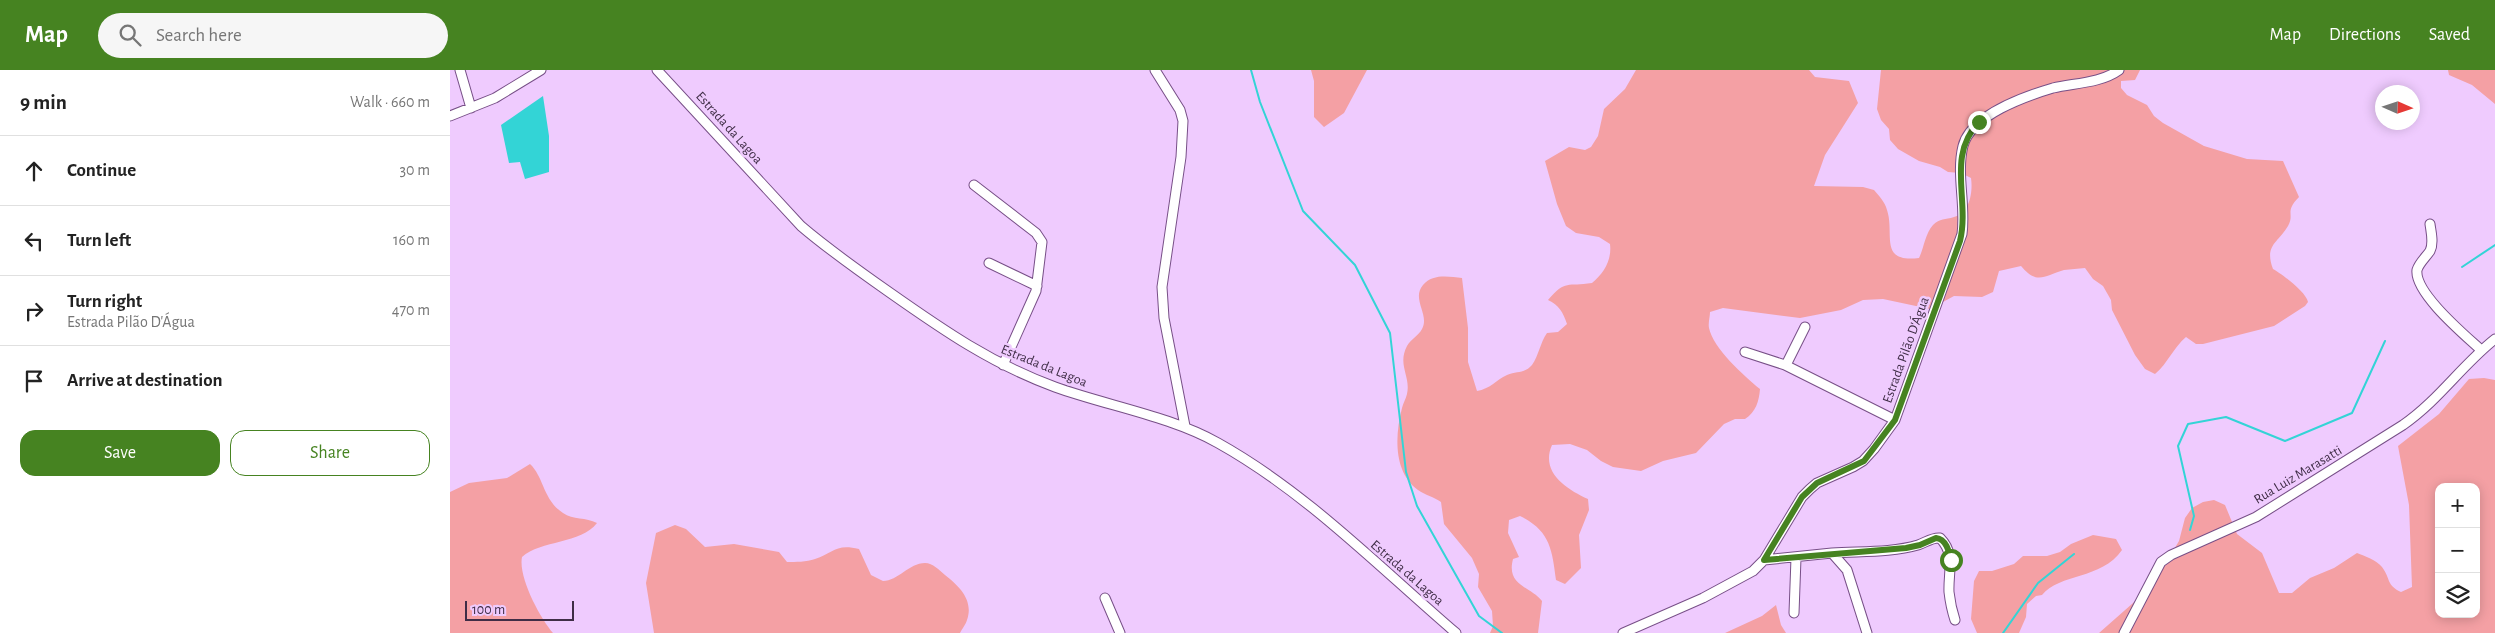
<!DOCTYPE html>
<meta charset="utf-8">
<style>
:root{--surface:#fff;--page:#f6f6f6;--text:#222;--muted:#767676;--line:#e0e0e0;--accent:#468321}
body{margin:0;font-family:"Alegreya Sans",sans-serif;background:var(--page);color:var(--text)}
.controls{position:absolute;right:15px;bottom:15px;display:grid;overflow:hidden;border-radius:10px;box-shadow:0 2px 12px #0003}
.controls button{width:45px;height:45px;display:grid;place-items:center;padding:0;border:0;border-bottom:1px solid var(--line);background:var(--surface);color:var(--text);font:25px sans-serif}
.compass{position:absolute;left:1925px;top:15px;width:45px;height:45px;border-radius:50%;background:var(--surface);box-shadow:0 2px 12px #0003;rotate:93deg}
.scale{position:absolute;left:15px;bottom:12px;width:109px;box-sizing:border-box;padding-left:5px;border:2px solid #3f2d46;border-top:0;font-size:14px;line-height:18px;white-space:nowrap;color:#3f2d46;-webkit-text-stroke:4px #efcbfe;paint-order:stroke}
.stop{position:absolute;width:15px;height:15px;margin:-11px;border:4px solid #468321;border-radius:50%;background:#fff}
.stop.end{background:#468321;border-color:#fff;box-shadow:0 1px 5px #0008}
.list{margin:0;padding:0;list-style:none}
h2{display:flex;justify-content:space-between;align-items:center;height:65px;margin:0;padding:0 20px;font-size:21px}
h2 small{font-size:16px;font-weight:400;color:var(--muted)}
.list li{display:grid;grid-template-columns:32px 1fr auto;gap:15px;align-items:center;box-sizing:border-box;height:70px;padding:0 20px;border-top:1px solid var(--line)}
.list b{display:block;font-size:19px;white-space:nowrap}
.list p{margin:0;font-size:16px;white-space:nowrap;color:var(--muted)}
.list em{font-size:16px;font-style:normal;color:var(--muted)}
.actions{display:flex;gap:10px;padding:15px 20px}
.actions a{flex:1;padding:11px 0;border:1px solid var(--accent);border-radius:15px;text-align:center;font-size:18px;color:var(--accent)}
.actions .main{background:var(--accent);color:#fff}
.icon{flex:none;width:28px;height:28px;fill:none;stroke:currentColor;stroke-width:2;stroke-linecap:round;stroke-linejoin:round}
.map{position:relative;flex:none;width:2045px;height:563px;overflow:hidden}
header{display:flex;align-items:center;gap:30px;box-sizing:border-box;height:70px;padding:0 25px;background:var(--accent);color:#fff}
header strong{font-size:24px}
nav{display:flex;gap:28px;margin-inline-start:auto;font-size:18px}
.search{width:350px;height:45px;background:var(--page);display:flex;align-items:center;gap:12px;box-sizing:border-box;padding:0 18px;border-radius:28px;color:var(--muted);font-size:19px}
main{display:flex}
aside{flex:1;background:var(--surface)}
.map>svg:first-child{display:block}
.green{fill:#f4a0a4;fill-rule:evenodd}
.water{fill:#33d4d6}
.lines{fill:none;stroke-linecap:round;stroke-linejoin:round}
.stream{stroke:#33d4d6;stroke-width:2}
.minor-casing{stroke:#774f87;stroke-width:11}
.minor{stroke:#fff;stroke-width:9}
.route{stroke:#468321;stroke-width:6}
.labels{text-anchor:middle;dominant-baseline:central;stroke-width:5;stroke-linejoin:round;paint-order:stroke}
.street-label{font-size:14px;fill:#3f2d46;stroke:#efcbfe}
</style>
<header>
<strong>Map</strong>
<div class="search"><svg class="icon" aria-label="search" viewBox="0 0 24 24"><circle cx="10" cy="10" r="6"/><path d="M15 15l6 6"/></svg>Search here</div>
<nav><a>Map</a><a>Directions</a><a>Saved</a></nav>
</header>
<main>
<aside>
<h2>9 min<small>Walk · 660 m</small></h2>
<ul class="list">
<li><svg class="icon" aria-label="ahead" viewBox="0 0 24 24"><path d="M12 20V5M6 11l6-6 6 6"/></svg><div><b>Continue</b></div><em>30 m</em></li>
<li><svg class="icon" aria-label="left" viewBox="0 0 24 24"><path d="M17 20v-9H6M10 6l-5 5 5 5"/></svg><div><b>Turn left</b></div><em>160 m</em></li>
<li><svg class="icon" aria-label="right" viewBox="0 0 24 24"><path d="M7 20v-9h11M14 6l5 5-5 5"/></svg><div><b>Turn right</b><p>Estrada Pilão D'Água</p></div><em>470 m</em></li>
<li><svg class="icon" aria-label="arrive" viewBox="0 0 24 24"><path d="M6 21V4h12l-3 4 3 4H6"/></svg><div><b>Arrive at destination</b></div></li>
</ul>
<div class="actions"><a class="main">Save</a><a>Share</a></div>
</aside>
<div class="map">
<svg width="2045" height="563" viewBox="0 0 2045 563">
<rect width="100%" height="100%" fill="#efcbfe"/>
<path class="green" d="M861,0H917L894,43L874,57L864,47V11Z
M1186,0H1359L1365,7L1399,11L1408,33L1375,85L1364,116L1413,117L1424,120C1429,126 1435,132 1437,140C1445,164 1428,193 1469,188C1474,178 1475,164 1483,155C1490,148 1495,150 1504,147C1520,144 1523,121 1521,108L1511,103L1498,102L1490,97L1469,91L1448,79L1440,70L1439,59L1431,50L1427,39L1431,0H1690L1685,10L1671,11V18L1677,25L1697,35L1704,46L1713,53L1754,76L1797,89L1833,91L1849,127C1834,142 1845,144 1838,156C1828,173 1814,175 1823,199C1832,204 1856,222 1858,232L1855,236L1824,256L1753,274H1746L1736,267C1723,278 1718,293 1705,304L1695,299L1685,285L1662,240L1661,230L1653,216L1643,209L1635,198C1628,199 1621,199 1614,200C1594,206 1587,215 1571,196L1549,201L1543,222L1532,227L1504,226L1480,239L1433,229L1413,230L1391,240L1350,248L1273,238L1260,242C1260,247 1258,253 1259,258C1263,278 1294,306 1310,319C1309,331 1306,342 1295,349H1285L1274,354L1246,383L1213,391L1191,401L1163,397L1151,391L1137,380L1120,374L1102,375C1090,402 1116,419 1138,429L1139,440L1129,465L1131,498L1115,514L1106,510C1102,479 1100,461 1070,446L1059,450L1058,463L1069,487L1063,489C1056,516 1080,516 1092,531L1088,563H1040L1043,556L1042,541L1028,517L1029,504L1022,488L994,454L991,432C984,427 975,425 968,420C943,402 945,365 952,338C953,333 956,329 957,324C961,306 947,295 957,276C961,269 969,265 972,259C980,245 961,229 973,215C983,203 1000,207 1012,208L1018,258V292L1027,321C1040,319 1046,310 1057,305C1067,301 1074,304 1082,295C1089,285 1090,273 1097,263L1108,262L1117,254C1113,242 1109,235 1098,230C1116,209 1117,217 1142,213C1154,203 1162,190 1160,174L1149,167L1126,163L1116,156L1107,134L1095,91L1119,77L1135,80L1141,77L1148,66L1154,39L1175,19Z
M1998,0H2045V34L2022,15L1999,5Z
M2034,308L2045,310V563H1649L1691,526L1707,508L1729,471L1735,448L1742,438L1753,432L1764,430L1775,435L1787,464L1812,483L1829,523H1842L1860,508L1884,498L1907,483C1915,486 1926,490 1932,497C1941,509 1936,515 1951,522L1962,517L1959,435L1948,376L1989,344L2019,309ZM1989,417H2026V544H1989Z
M80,394C94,407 93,430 113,443C123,450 136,447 147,453C131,474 91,470 72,487C68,507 90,548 103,563H0V422L19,413L57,408Z
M225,455L236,459L255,477L284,474L329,482L337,492C346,492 356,492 365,489C383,483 386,473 409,479L421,505L433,511C448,511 459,493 475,493C483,493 489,500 495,505C509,516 524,530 517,550C516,554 512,559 510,563H204L196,513L206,463Z
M1643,465L1666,469L1672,480C1651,510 1610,503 1592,525L1586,526L1577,534L1576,547L1569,563H1527L1521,549L1524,511L1529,501H1542L1564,494L1573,486H1597L1610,482L1621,474Z
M1326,535L1331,555L1336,563H1275L1312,546Z"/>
<path class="water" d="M93,26L99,66V102L75,109L70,92L59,93L51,55Z"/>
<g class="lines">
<path class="stream" d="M801,0L810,32L853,141L905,195L940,263L956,402L967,436L1029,546L1052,563
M2012,197L2045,175
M1740,460L1744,446L1728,376L1738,354L1776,347L1835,371L1902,343L1935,271
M1553,563L1588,513L1624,484"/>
<defs>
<path id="minor" d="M10,0L21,38
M207,0L351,156C379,180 409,201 439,222C493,260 542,294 605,317C658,336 720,346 768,373C856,422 929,497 1006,563
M705,0L730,40L733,51L731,87L712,217L714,248L735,356
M0,46L45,28L91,0
M524,115L586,163L592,172L586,221L553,295
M1980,154C1981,162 1984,173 1980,181C1976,187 1969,193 1967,200C1964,223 2016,266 2031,280
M539,193L587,216
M1295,282L1335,295L1445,350
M1336,295L1355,257
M1382,483C1409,481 1441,483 1468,475C1475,473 1482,467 1490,468C1506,484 1498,502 1499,522C1500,531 1502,541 1505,550
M1314,490L1382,483L1397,500L1417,563
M655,528L670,563
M1344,543L1346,488
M1173,563L1253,528L1303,501L1314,490L1352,427L1360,419L1367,413L1403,397L1413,391L1424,379L1445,350L1512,164C1516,135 1506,104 1513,76C1521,45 1576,26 1603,18C1625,13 1651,13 1669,0
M1674,563L1711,492L1721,485L1806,447L1953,355C1989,330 2011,296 2045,269"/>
</defs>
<use href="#minor" class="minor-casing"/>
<use href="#minor" class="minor"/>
</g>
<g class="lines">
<path class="route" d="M1501,490C1499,481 1496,469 1486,468L1470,475L1456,478L1314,490L1352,427L1367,413L1414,391L1445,350L1510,171C1520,130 1496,86 1529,52"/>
</g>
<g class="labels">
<g class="street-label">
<text transform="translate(279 58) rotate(48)">Estrada da Lagoa</text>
<text transform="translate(1456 280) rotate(-70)">Estrada Pilão D'Água</text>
<text transform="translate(594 296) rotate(22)">Estrada da Lagoa</text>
<text transform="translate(1848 405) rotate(-31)">Rua Luiz Marasatti</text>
<text transform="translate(957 503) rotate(41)">Estrada da Lagoa</text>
</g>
</g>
</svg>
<div class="controls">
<button>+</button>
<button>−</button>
<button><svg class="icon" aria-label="layers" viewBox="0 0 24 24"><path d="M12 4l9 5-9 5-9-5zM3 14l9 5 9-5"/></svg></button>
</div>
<svg class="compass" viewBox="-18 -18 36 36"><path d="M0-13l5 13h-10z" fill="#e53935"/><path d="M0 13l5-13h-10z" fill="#767676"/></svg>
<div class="scale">100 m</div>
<div class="stop" style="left:1501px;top:490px"></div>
<div class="stop end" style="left:1529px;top:52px"></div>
</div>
</main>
